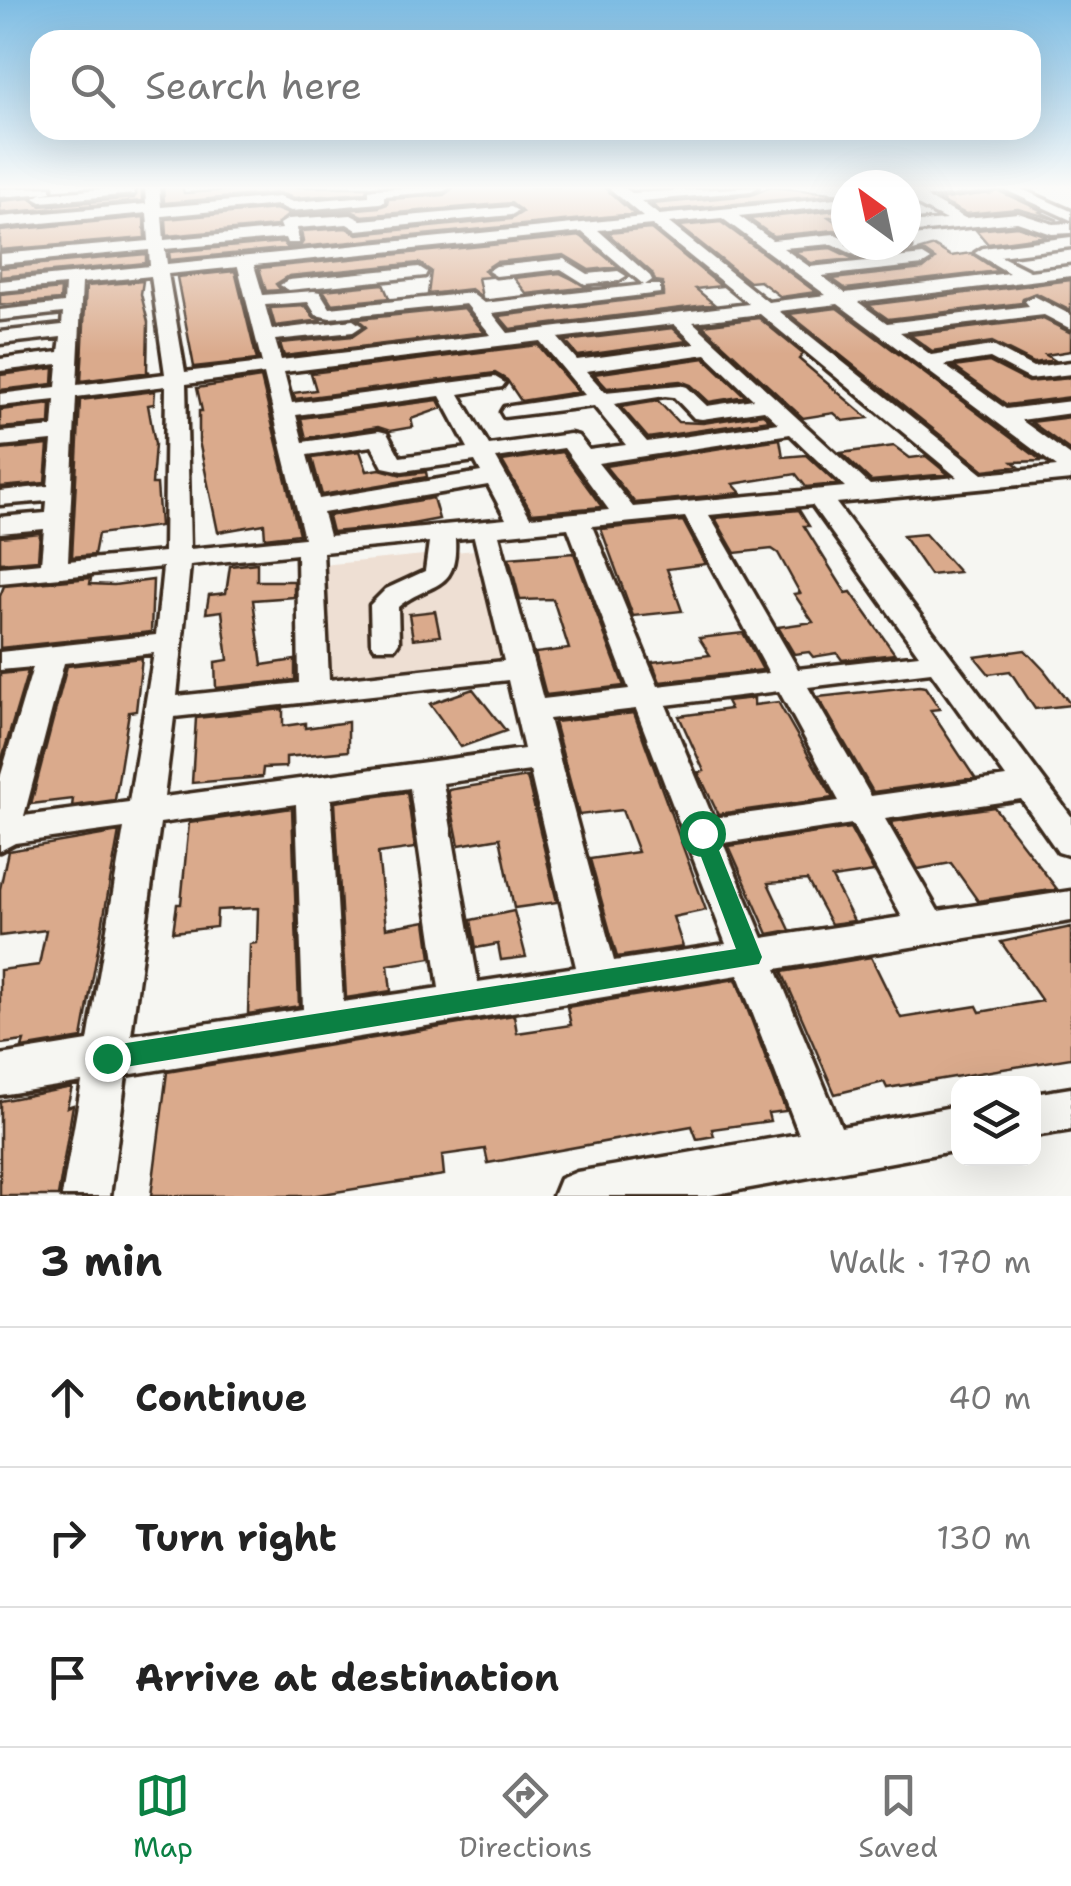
<!DOCTYPE html>
<meta charset="utf-8">
<style>
:root{--surface:#fff;--page:#f6f6f6;--text:#222;--muted:#767676;--line:#e0e0e0;--accent:#0b8043}
body{margin:0;font-family:"Shantell Sans",sans-serif;background:var(--page);color:var(--text)}
.controls{position:absolute;right:30px;bottom:30px;display:grid;overflow:hidden;border-radius:20px;box-shadow:0 10px 40px #0002}
.controls button{width:90px;height:90px;display:grid;place-items:center;padding:0;border:0;border-bottom:2px solid var(--line);background:var(--surface);color:var(--text);font:50px sans-serif}
.compass{position:absolute;left:831px;top:170px;width:90px;height:90px;border-radius:50%;background:var(--surface);box-shadow:0 10px 40px #0002;rotate:327deg}
.stop{position:absolute;width:30px;height:30px;margin:-22px;border:8px solid #0b8043;border-radius:50%;background:#fff}
.stop.end{background:#0b8043;border-color:#fff;box-shadow:0 2px 10px #0008}
.list{margin:0;padding:0;list-style:none}
h2{display:flex;justify-content:space-between;align-items:center;height:130px;margin:0;padding:0 40px;font-size:42px}
h2 small{font-size:32px;font-weight:400;color:var(--muted)}
.list li{display:grid;grid-template-columns:65px 1fr auto;gap:30px;align-items:center;box-sizing:border-box;height:140px;padding:0 40px;border-top:2px solid var(--line)}
.list b{display:block;font-size:38px;white-space:nowrap}
.list em{font-size:32px;font-style:normal;color:var(--muted)}
.icon{flex:none;width:55px;height:55px;fill:none;stroke:currentColor;stroke-width:2;stroke-linecap:round;stroke-linejoin:round}
.map{position:relative;flex:none;width:1071px;height:1196px;overflow:hidden}
.search{position:absolute;background:var(--surface);box-shadow:0 10px 40px #0002;left:30px;right:30px;top:30px;height:110px;display:flex;align-items:center;gap:25px;box-sizing:border-box;padding:0 35px;border-radius:30px;color:var(--muted);font-size:38px}
.sheet{height:550px;background:var(--surface)}
nav{display:flex;justify-content:space-around;align-items:center;box-sizing:border-box;height:140px;border-top:2px solid var(--line);background:var(--surface);font-size:28px;color:var(--muted)}
nav a{display:grid;justify-items:center;gap:5px}
nav .on{color:var(--accent)}
.map>svg:first-child{display:block}
.built{fill:#eedfd3}
.building{fill:#daaa8c;stroke:#3b2a1e;stroke-width:2.5}
.lines{fill:none;stroke-linecap:round;stroke-linejoin:round}
.minor-casing{stroke:#3b2a1e;stroke-width:7}
.minor{fill:#f6f6f2;fill-rule:evenodd}
.route{fill:#0b8043}
</style>
<div class="map">
<svg width="1071" height="1196" viewBox="0 0 1071 1196">
<rect width="100%" height="100%" fill="#f6f6f2"/>
<filter id="ink" filterUnits="userSpaceOnUse"><feTurbulence type="fractalNoise" baseFrequency=".01" numOctaves="2"/><feDisplacementMap in="SourceGraphic" scale="20" xChannelSelector="R" yChannelSelector="G"/><feConvolveMatrix kernelMatrix="1 2 1 2 8 2 1 2 1" color-interpolation-filters="sRGB"/></filter>
<g filter="url(#ink)">
<path class="built" d="M485,549L514,663L327,685L322,565Z"/>
<path class="building" d="M137,187H142V201L0,213V201L30,198L41,206L134,198Z
M163,187H182L184,193L284,187H368L365,193L294,198L279,193L164,203Z
M454,187H604L634,214L170,260L169,252L283,242L287,247H299L303,242L301,231L346,228L357,234L511,219L522,212L511,203L362,216L351,211L288,215L277,226L167,236L166,219L276,209L291,215L379,207L387,204L388,199L444,195Z
M770,187L842,194L660,211L651,204L751,195Z
M999,191L1043,211L1040,212L1058,220L1018,209L966,214L939,200Z
M846,209V216L829,217L846,229V235L835,230L773,236L749,219Z
M144,217L145,238L0,250V231Z
M721,222L816,292L781,297L760,281L749,282L679,226Z
M1017,226L1047,236L988,244L976,230Z
M651,229L721,286L696,289L714,304L510,329L499,316L663,296V282L655,281L652,273L607,233Z
M581,236L618,267L589,270L564,255L496,262L484,270L490,277L478,278L482,297L471,289L428,294L431,271L419,263L289,276L276,284L281,290L266,291L259,268Z
M934,246L951,256L971,253L998,271L846,289L832,279L923,269L935,259L925,252L911,253Z
M831,248L854,259L811,263L794,251Z
M146,254V263L0,277V268Z
M235,271L257,360L194,367L177,277Z
M560,273L590,287L527,294L514,278Z
M1071,280V311L1036,293L1023,298L1022,303L888,319L868,305Z
M143,281L141,294L148,322L147,371L150,372L81,381L86,286Z
M383,284L389,298L332,304L323,290Z
M61,289L60,300L0,305V295Z
M306,306L313,317L322,320L275,326L270,308Z
M464,308L484,332L284,356L280,343L353,336L366,327L358,319Z
M837,308L1042,461L1013,462L1018,466L984,470L789,314Z
M759,318L803,354L799,359L868,418L843,421L834,413L803,418L702,325Z
M1043,319L1071,333V351L1046,355L1054,360L1034,363L992,342L932,351L910,335Z
M673,328L687,341L578,356L565,341Z
M538,345L578,392L521,401L507,380L495,373L295,399L293,393L316,390L311,373Z
M705,358L745,396L709,402L691,385L680,381L607,388L594,374Z
M989,362L1028,382L1071,378V397L1007,405L954,367Z
M54,368L53,384L0,390V375Z
M261,378L299,534L265,538L264,524L218,532L199,441V411H202L197,388Z
M155,391L154,404L148,405L155,444L152,484H157L160,526L98,534L94,555L72,557L80,400Z
M438,400L442,408L411,419L413,427L390,431L378,427L306,438L301,418Z
M658,401L678,422L703,423L763,414L770,420L648,438L621,407Z
M51,404L50,424L0,428V410Z
M1071,417V451L1031,422Z
M780,439L783,457L806,455L837,484L806,487L796,474L733,484L741,493L635,503L605,466Z
M48,445L45,483L0,487V450Z
M894,446L910,458L926,456L948,474L871,481L841,453Z
M360,451L367,471L380,469L402,475L426,472L427,477L322,495L312,458Z
M562,452L602,507L532,513L502,461Z
M433,498L439,519L407,525L332,532L328,516Z
M799,510L809,526H804L846,593L851,592L895,654L842,660L837,653L813,657L809,652L794,654L778,627L813,622L794,594L800,593L778,553L772,549L735,553L715,518Z
M683,521L706,564L667,569L682,611L633,616L601,529Z
M40,533L38,560L0,563V537Z
M925,534L959,572L930,575L903,536Z
M574,553L624,686L546,695L535,653L569,649L553,599L520,600L509,558Z
M257,563V581H294V597L253,600L262,665L295,660V680L216,688L215,662L228,660L222,611L206,613L209,595L226,593L230,566Z
M91,578L90,584L114,585L153,580L151,632L0,648V596L4,586Z
M435,611L440,636L413,639L409,614Z
M743,633L763,670L660,682L652,662L710,655L699,638Z
M1025,650L1044,670L1071,705L1035,709L1010,671L989,674L975,657Z
M142,658L136,711L129,712L115,800L72,806L73,799L31,804L67,666Z
M28,671L0,765V674Z
M919,686L925,687L940,709L930,710L975,778L873,792L818,697Z
M473,689L506,731L461,747L430,704Z
M754,698V705L778,702L833,798L718,814L698,772L704,771L679,716L730,709L726,701Z
M283,709V726L305,723V728L348,722V751L286,757V767L263,768L262,777L192,783L196,718Z
M634,713L706,910L673,917L683,947L617,957L590,859L638,852L622,810L579,815L554,722Z
M527,777L557,902L514,908L500,838L459,845L448,790Z
M407,792L415,848L378,853L386,928L426,921L431,958L388,965L391,991L346,998L335,802Z
M994,807L1057,889L978,901L951,863L918,869L891,822Z
M292,808L299,1006L248,1014L250,944L257,943L258,908L217,910L216,927L173,932L177,904H181L189,823Z
M850,828L874,872L832,878L854,921L831,924L807,880L768,883L790,930L768,934L729,846Z
M119,832L82,1038L22,1048L24,1041L0,1044V970L39,965L46,930L0,936V889L8,851Z
M514,911L526,957L501,960L498,944L476,948L471,920Z
M1071,927V1058L887,1088L884,1082L835,1094L782,972L871,957L901,1018L977,1006L980,1012L1042,1001L1001,942Z
M736,979L786,1111L768,1113L770,1121L712,1129L714,1136L697,1139L692,1126L488,1163L485,1149L442,1155L444,1175L310,1196H151L167,1072L514,1015L517,1033L571,1025L567,1007Z
M72,1087L67,1107L73,1105L58,1196H0V1101Z"/>
<g class="lines">
<defs>
<path id="minor" d="M51,187V192L46,193L0,197V189Z
M129,187L134,188V194L41,202L34,198L41,194Z
M145,187H159L161,207L279,197L293,202L369,196V190L374,189L451,187L444,191L384,196V202L379,203L291,211L277,205L162,216L164,240L282,229L280,224L288,219L351,215L361,220L511,207L518,211L511,215L357,230L347,224L297,228L299,243H287L285,238L165,249L167,264L643,217L608,187H623L632,193L758,187L751,191L641,201L659,215L846,197V205L739,216L772,240L835,234L846,239V245L906,244L911,248L903,253L859,257L832,244L783,248L810,267L923,255L931,260L923,265L822,276L845,293L1009,273L975,253L983,248L1071,237V247L1000,256L1030,271L1071,266V276L858,302L887,323L1029,306L1025,301L1034,296L1071,315V329L1044,315L900,332L931,355L993,346L1033,367L1071,362V374L1030,379L990,358L944,365L1006,409L1071,401V413L1021,420L1071,456V480L836,503L1071,816V856L1058,852L1021,799L885,819L938,911L1071,891V921L776,969L841,1127L958,1106V1150L706,1196H553L560,1179L577,1172L799,1134L738,975L126,1075L110,1196H62L82,1082L0,1095V1055L88,1041L124,828L15,843L0,851V778L33,667L0,670V652L156,635L163,567L0,583V567L41,563L44,529L0,533V517L46,513L47,501L0,505V491L48,486L52,441L0,446V432L53,427L55,400L0,406V394L56,387L58,364L0,371V359L59,352L61,337L0,344V332L62,325L63,313L0,320V310L64,303L65,285L0,291V281L150,266L149,250L0,264V254L149,241L147,213L0,227V217L146,204ZM722,218L826,295L768,302L669,223ZM652,225L749,304L508,333L492,313L660,293V285H645L652,280L650,276L598,230ZM582,232L644,285L484,303L471,293L330,308L320,292L314,291L263,295L254,265ZM238,267L262,363L185,372L168,274ZM151,276L165,374L77,385L82,283ZM308,302L316,315L330,318L466,304L491,335L281,360L275,340L353,332L362,326L353,320L272,330L265,305ZM838,304L1057,467L983,474L779,311ZM760,314L957,477L870,485L693,322ZM674,324L695,344L577,360L558,338ZM540,341L585,395L504,407L501,412L504,417L594,406L626,445L589,450L578,436L570,434L489,445L459,394L502,387L505,383L495,377L292,403L284,372ZM706,354L753,399L707,406L687,387L680,385L605,392L586,371ZM264,374L304,538L190,549L186,384ZM166,386L164,552L68,561L76,397ZM440,396L468,448L400,457L387,433L379,431L303,442L296,415ZM665,396L674,397L694,418L702,419L764,410L778,423L647,442L614,404ZM790,434L845,487L633,507L598,463ZM372,446L383,467L402,471L475,461L481,472L319,499L307,455ZM564,448L609,510L530,517L496,458ZM488,485L506,519L329,536L323,513ZM812,505L919,655L798,669L709,515ZM685,517L769,673L658,686L592,526ZM568,528L629,689L543,699L499,535ZM474,537L504,661L329,680L323,552L429,542L425,571L386,589L370,605L371,642L375,648H395L399,642L398,607C430,581 458,593 455,539ZM297,554L299,683L177,696L190,565ZM154,653L129,802L24,816L64,663ZM931,672L1006,777L871,796L808,687ZM508,680L524,749L164,797L174,717ZM779,691L839,801L713,818L666,705ZM636,709L726,944L614,961L549,719ZM530,771L576,967L478,982L443,783ZM410,788L439,988L343,1002L331,799ZM296,804L303,1009L131,1035L160,823ZM852,824L902,917L763,938L723,843Z
M951,187H998L991,191L926,197L965,218L1018,213L1053,224L1071,223V233L1052,234L1017,222L906,233V223L946,220L906,199V191Z
M999,187H1017L1071,211V220Z
M564,259L588,274L618,271L626,276L618,281L585,284L561,269L496,276L488,271L496,266Z
M419,267L427,272L425,276L289,290L280,285L289,280Z
M1071,1088V1130L1034,1136V1094Z"/>
</defs>
<use href="#minor" class="minor-casing"/>
<use href="#minor" class="minor"/>
</g>
</g>
<linearGradient id="sky" x2="0" y2="1"><stop stop-color="#7dbce3"/><stop offset="0.53" stop-color="#fbfbf9"/><stop offset="1" stop-color="#fbfbf9" stop-opacity="0"/></linearGradient>
<rect width="1071" height="354" fill="url(#sky)"/>
<path class="route" d="M702,825L712,833L762,957L759,964L107,1070L98,1066L94,1058L98,1050L107,1046L736,949L692,833Z"/>
</svg>
<div class="controls">
<button><svg class="icon" aria-label="layers" viewBox="0 0 24 24"><path d="M12 4l9 5-9 5-9-5zM3 14l9 5 9-5"/></svg></button>
</div>
<svg class="compass" viewBox="-18 -18 36 36"><path d="M0-13l5 13h-10z" fill="#e53935"/><path d="M0 13l5-13h-10z" fill="#767676"/></svg>
<div class="stop" style="left:702px;top:833px"></div>
<div class="stop end" style="left:107px;top:1058px"></div>
<div class="search"><svg class="icon" aria-label="search" viewBox="0 0 24 24"><circle cx="10" cy="10" r="6"/><path d="M15 15l6 6"/></svg>Search here</div>
</div>
<section class="sheet">
<h2>3 min<small>Walk · 170 m</small></h2>
<ul class="list">
<li><svg class="icon" aria-label="ahead" viewBox="0 0 24 24"><path d="M12 20V5M6 11l6-6 6 6"/></svg><div><b>Continue</b></div><em>40 m</em></li>
<li><svg class="icon" aria-label="right" viewBox="0 0 24 24"><path d="M7 20v-9h11M14 6l5 5-5 5"/></svg><div><b>Turn right</b></div><em>130 m</em></li>
<li><svg class="icon" aria-label="arrive" viewBox="0 0 24 24"><path d="M6 21V4h12l-3 4 3 4H6"/></svg><div><b>Arrive at destination</b></div></li>
</ul>
</section>
<nav>
<a class="on"><svg class="icon" aria-label="map" viewBox="0 0 24 24"><path d="M3 6l6-2 6 2 6-2v14l-6 2-6-2-6 2zM9 4v14M15 6v14"/></svg>Map</a>
<a><svg class="icon" aria-label="directions" viewBox="0 0 24 24"><path d="M12 3l9 9-9 9-9-9zM9 14v-3h6M13 9l2 2-2 2"/></svg>Directions</a>
<a><svg class="icon" aria-label="saved" viewBox="0 0 24 24"><path d="M7 4h10v16l-5-4-5 4z"/></svg>Saved</a>
</nav>
